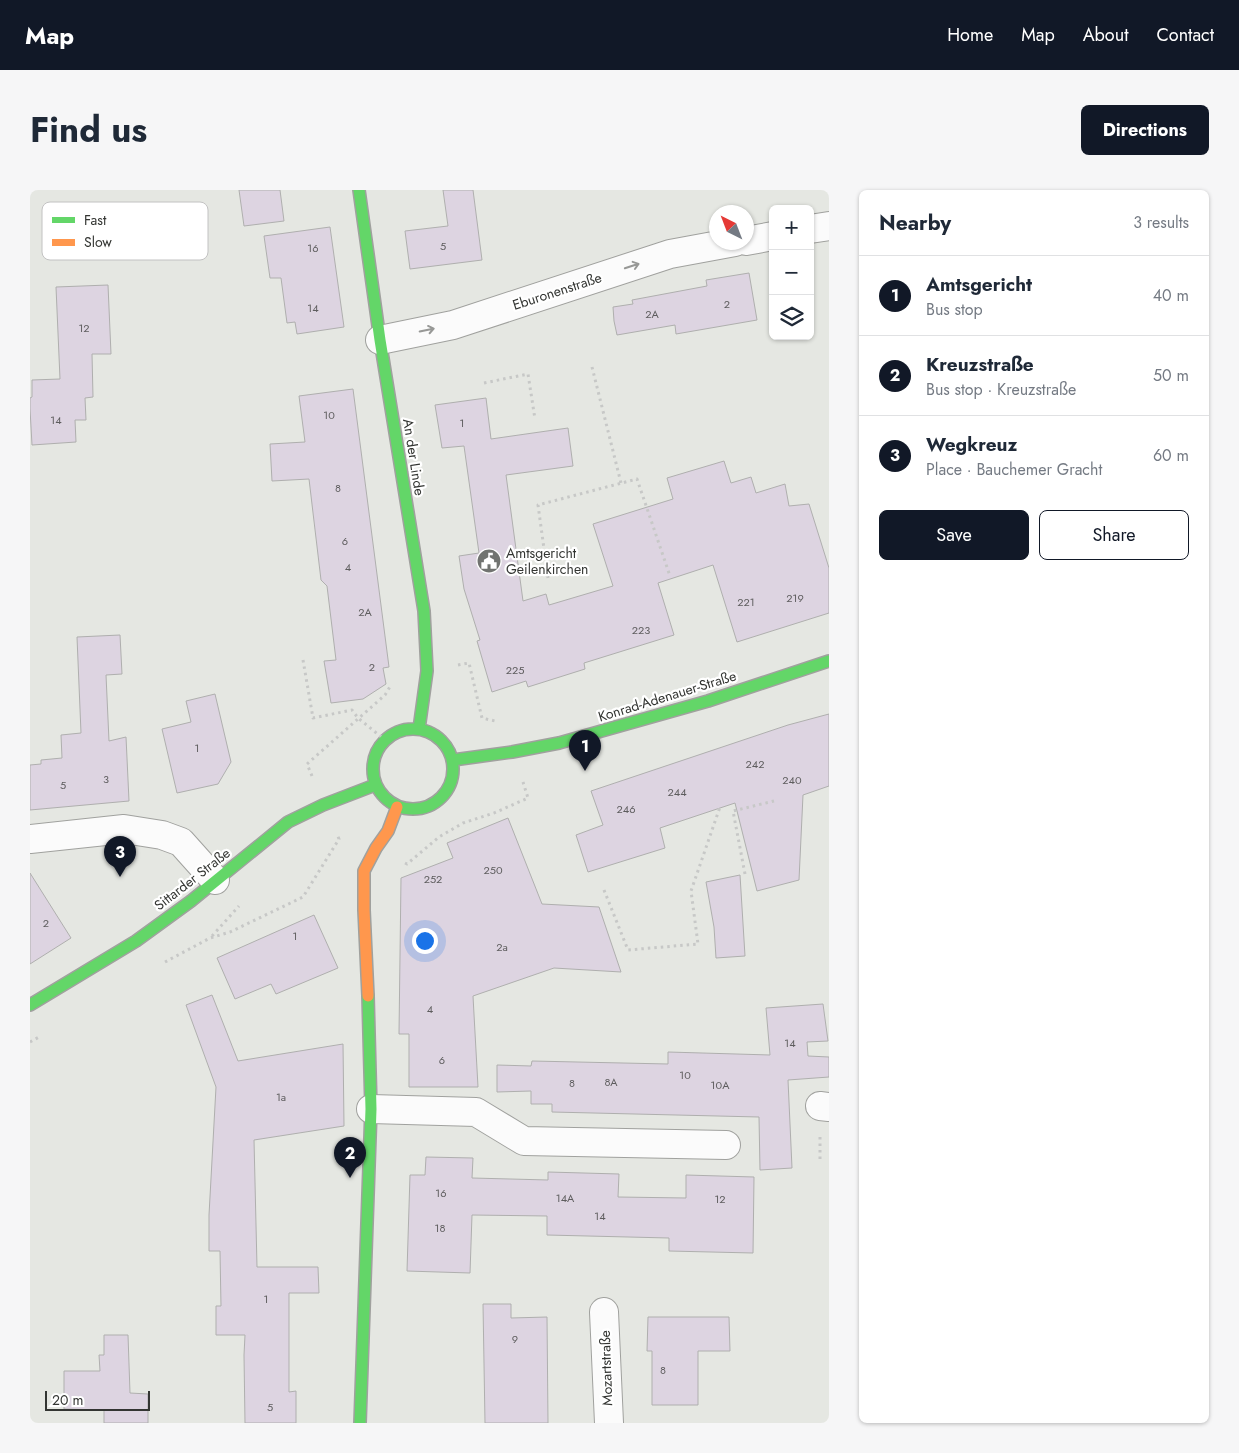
<!DOCTYPE html>
<meta charset="utf-8">
<style>
:root{--surface:#fff;--page:#f6f6f7;--text:#1f2937;--muted:#747a83;--line:#e0e1e3;--accent:#111827}
body{margin:0;font-family:Jost,sans-serif;background:var(--page);color:var(--text)}
.controls{position:absolute;right:15px;top:15px;display:grid;overflow:hidden;border-radius:8px;box-shadow:0 1px 4px #0004}
.controls button{width:45px;height:45px;display:grid;place-items:center;padding:0;border:0;border-bottom:1px solid var(--line);background:var(--surface);color:var(--text);font:25px sans-serif}
.compass{position:absolute;left:679px;top:15px;width:45px;height:45px;border-radius:50%;background:var(--surface);box-shadow:0 1px 4px #0004;rotate:318deg}
.scale{position:absolute;left:15px;bottom:12px;width:105px;box-sizing:border-box;padding-left:5px;border:2px solid #333532;border-top:0;font-size:14px;line-height:18px;white-space:nowrap;color:#333532;-webkit-text-stroke:4px #fff;paint-order:stroke}
.you{position:absolute;left:394px;top:750px;width:18px;height:18px;margin:-12px;border:4px solid #fff;border-radius:50%;background:#1a73e8;box-shadow:0 0 0 8px #1a73e833}
.badge{display:grid;place-items:center;width:32px;height:32px;border-radius:50%;background:var(--accent);color:#fff;font-size:16px;font-weight:700}
.pin{position:absolute;translate:-50% -41px;filter:drop-shadow(0 1px 2px #0008)}
.pin::after{content:'';position:absolute;top:26px;width:18px;height:15px;background:inherit;clip-path:polygon(0 0,100% 0,50% 100%)}
.list{margin:0;padding:0;list-style:none}
h2{display:flex;justify-content:space-between;align-items:center;height:65px;margin:0;padding:0 20px;font-size:21px}
h2 small{font-size:16px;font-weight:400;color:var(--muted)}
.list li{display:grid;grid-template-columns:32px 1fr auto;gap:15px;align-items:center;box-sizing:border-box;height:80px;padding:0 20px;border-top:1px solid var(--line)}
.list b{display:block;font-size:19px;white-space:nowrap}
.list p{margin:0;font-size:16px;white-space:nowrap;color:var(--muted)}
.list em{font-size:16px;font-style:normal;color:var(--muted)}
.actions{display:flex;gap:10px;padding:15px 20px}
.actions a{flex:1;padding:11px 0;border:1px solid var(--accent);border-radius:8px;text-align:center;font-size:18px;color:var(--accent)}
.actions .main{background:var(--accent);color:#fff}
.icon{flex:none;width:28px;height:28px;fill:none;stroke:currentColor;stroke-width:2;stroke-linecap:round;stroke-linejoin:round}
.map{position:relative;flex:none;width:799px;height:1233px;overflow:hidden;border-radius:8px}
header{display:flex;align-items:center;gap:30px;box-sizing:border-box;height:70px;padding:0 25px;background:var(--accent);color:#fff}
header strong{font-size:24px}
nav{display:flex;gap:28px;margin-inline-start:auto;font-size:18px}
.intro{display:flex;align-items:center;justify-content:space-between;box-sizing:border-box;height:120px;padding:0 30px}
h1{margin:0;font-size:35px}
.button{padding:12px 22px;border-radius:8px;background:var(--accent);color:#fff;font-size:18px;font-weight:700}
main{display:flex;gap:30px;padding:0 30px}
aside{flex:1;background:var(--surface);border-radius:8px;box-shadow:0 1px 4px #0004}
.map>svg:first-child{display:block}
.building{fill:#ddd4e1;stroke:#afafae}
.lines{fill:none;stroke-linecap:round;stroke-linejoin:round}
.street-casing{stroke:#a0a19e;stroke-width:30}
.fast-casing{stroke:#a0a19e;stroke-width:14}
.slow-casing{stroke:#a0a19e;stroke-width:14}
.path{stroke:#c7c8c7;stroke-width:3;stroke-dasharray:2.5 4;stroke-linecap:butt}
.street{stroke:#fbfbfb;stroke-width:28}
.fast{stroke:#63d668;stroke-width:11}
.slow{stroke:#ff974d;stroke-width:11}
.oneway{stroke:#979896}
.labels{text-anchor:middle;dominant-baseline:central;stroke-width:4.5;stroke-linejoin:round;paint-order:stroke}
.number-label{font-size:11px;fill:#5e5d5e}
.street-label{font-size:14px;fill:#333532;stroke:#fff}
.poi-label{font-size:14px;fill:#333532;stroke:#fff;text-anchor:start}
.key{fill:#fff;stroke:#c2c2c2;stroke-width:1}
.key-label{font-size:14px;fill:#333532}
</style>
<header>
<strong>Map</strong>
<nav><a>Home</a><a>Map</a><a>About</a><a>Contact</a></nav>
</header>
<div class="intro"><h1>Find us</h1><a class="button">Directions</a></div>
<main>
<div class="map">
<svg width="799" height="1233" viewBox="0 0 799 1233">
<rect width="100%" height="100%" fill="#e5e7e2"/>
<path class="building" d="M209,0H250L254,31L214,36Z
M413,0H443L452,70L380,79L375,41L418,36Z
M300,37L314,137L267,144L265,132L257,133L251,88H240L234,46Z
M719,83L727,130L646,144L645,135L587,145L584,131L583,117L603,114L602,110L677,96L676,90Z
M78,95L81,164H62L63,207L55,208L56,230H45L46,252L2,255L0,219V208L2,207V190L30,189L26,97Z
M323,199L359,477L353,478L356,494L333,509L301,513L294,471L306,470L297,396L291,390L279,289L242,291L240,254L275,252L269,206Z
M456,208L461,249L538,238L543,276L476,285L493,411L516,404L519,415L583,396L563,334L643,309L637,288L694,271L701,293L721,287L726,303L755,294L759,316L779,314L799,378V423L707,452L683,375L628,393L644,445L554,473L555,479L498,497L496,491L462,502L447,451L450,450L434,399L429,366L449,363L434,256L412,258L405,215Z
M90,445L92,484L76,485L79,551L96,547L99,611L0,620V575L11,574V570L32,568L31,545L51,543L47,447Z
M185,504L201,572L188,594L147,603L132,539L161,532L156,511Z
M799,524V596L773,605L769,690L727,701L705,613L630,638L635,658L558,682L546,645L573,635L561,601L758,535Z
M478,628L512,714L569,717L591,782L524,778L443,806L448,897H379V844H369L371,688L423,668L417,653Z
M0,683L41,748L0,774Z
M710,685L715,766L686,768L684,737L676,692Z
M284,725L308,778L246,804L241,794L205,809L187,768Z
M182,805L208,871L313,854L314,936L224,950L227,1077H288L289,1103H259V1202L266,1201V1233H215L214,1165L215,1145H186V1116H191L190,1061H179V1025L186,897L156,815Z
M793,814L798,851L777,852L778,866L799,867V887L758,890L762,978L730,980L729,927L522,922V914H501V901L467,902V875L501,876L502,871L638,874V862L740,865L736,818Z
M396,967L443,968L442,988L518,990V982L589,984L588,1007L656,1008V985L724,987L723,1063L639,1061V1048L517,1045V1026L442,1025L440,1083L377,1081L380,985H395Z
M453,1114H481V1128L517,1127L518,1233H455Z
M618,1127H699L700,1161H668V1215H622V1161H617Z
M74,1145H98L100,1203L118,1204V1233H74V1220L34,1219V1181H70L69,1165H74Z"/>
<g class="lines">
<defs>
<path id="street" d="M780,39L799,36
M716,51L743,46
M350,150L423,135L640,64L705,52
M0,649L94,639L132,645L151,652L185,690
M790,916L799,917
M341,919L446,922L494,951L696,955
M574,1122L579,1233"/>
<path id="fast" d="M329,0L350,150L394,421L397,481L389,539
M343 579a40 40 0 1 1 80 0a40 40 0 1 1-80 0Z
M423,570L482,562L529,553L678,511L799,471
M0,815L106,751L161,711L258,632L293,615L345,595
M330,1233L341,919L338,806"/>
<path id="slow" d="M338,806L334,720V681L346,658L358,641L367,617"/>
</defs>
<use href="#street" class="street-casing"/>
<use href="#fast" class="fast-casing"/>
<use href="#slow" class="slow-casing"/>
<path class="path" d="M562,177L591,293
M454,193L498,184L505,229
M518,388L508,315L607,289L640,386
M273,470L283,528L322,520L328,528L355,550
M428,475L439,473L452,528L465,531
M282,586L277,574L355,505L361,495
M375,673L377,674L409,647L433,633L464,623L498,608L493,592
M715,684L703,621L744,611
M574,700L598,760L668,754L661,701L690,617
M182,746L209,716
M135,772L180,748L200,742L273,707L309,649L307,644
M0,852L9,847
M790,947V969"/>
<use href="#street" class="street"/>
<use href="#fast" class="fast"/>
<use href="#slow" class="slow"/>
</g>
<defs><path id="oneway-shaft" d="M-6 0H5M1.5-3L5.5 0L1.5 3" fill="none" stroke-width="1.6" stroke-linecap="round" stroke-linejoin="round" transform="scale(1.25)"/></defs>
<g class="oneway">
<use href="#oneway-shaft" transform="translate(602 76) rotate(-18)"/>
<use href="#oneway-shaft" transform="translate(397 140) rotate(-12)"/>
</g>
<defs>
<symbol id="civic-disc" viewBox="-11 -11 22 22"><circle r="9.5" fill="#717370" stroke="#fff"/><path d="M-.6-6.5H3V-4.5H.6V-3L4-1V1h2V6H-6V1h2V-1L-.6-3ZM-1.2 2.5V6h2.4V2.5Z" fill="#fff"/></symbol>
</defs>
<g fill-rule="evenodd">
<use href="#civic-disc" x="445" y="357" width="28" height="28"/>
</g>
<g class="labels">
<g class="number-label">
<text x="413" y="56">5</text>
<text x="283" y="58">16</text>
<text x="697" y="114">2</text>
<text x="283" y="118">14</text>
<text x="622" y="124">2A</text>
<text x="54" y="138">12</text>
<text x="299" y="225">10</text>
<text x="26" y="230">14</text>
<text x="432" y="233">1</text>
<text x="308" y="298">8</text>
<text x="315" y="351">6</text>
<text x="318" y="377">4</text>
<text x="765" y="408">219</text>
<text x="716" y="412">221</text>
<text x="335" y="422">2A</text>
<text x="611" y="440">223</text>
<text x="342" y="477">2</text>
<text x="485" y="480">225</text>
<text x="167" y="558">1</text>
<text x="725" y="574">242</text>
<text x="76" y="589">3</text>
<text x="762" y="590">240</text>
<text x="33" y="595">5</text>
<text x="647" y="602">244</text>
<text x="596" y="619">246</text>
<text x="463" y="680">250</text>
<text x="403" y="689">252</text>
<text x="16" y="733">2</text>
<text x="265" y="746">1</text>
<text x="472" y="757">2a</text>
<text x="400" y="819">4</text>
<text x="760" y="853">14</text>
<text x="412" y="870">6</text>
<text x="655" y="885">10</text>
<text x="581" y="892">8A</text>
<text x="542" y="893">8</text>
<text x="690" y="895">10A</text>
<text x="251" y="907">1a</text>
<text x="411" y="1003">16</text>
<text x="535" y="1008">14A</text>
<text x="690" y="1009">12</text>
<text x="570" y="1026">14</text>
<text x="410" y="1038">18</text>
<text x="236" y="1109">1</text>
<text x="485" y="1149">9</text>
<text x="633" y="1180">8</text>
<text x="240" y="1217">5</text>
</g>
<g class="street-label">
<text transform="translate(527 101) rotate(-18)">Eburonenstraße</text>
<text transform="translate(384 267) rotate(81)">An der Linde</text>
<text transform="translate(637 506) rotate(-17)">Konrad-Adenauer-Straße</text>
<text transform="translate(162 689) rotate(-38)">Sittarder Straße</text>
<text transform="translate(576 1178) rotate(-92)">Mozartstraße</text>
</g>
<g class="poi-label">
<text x="476" y="363">Amtsgericht<tspan x="476" dy="16">Geilenkirchen</tspan></text>
</g>
</g>
<rect x="12" y="12" width="166" height="58" rx="8" class="key"/>
<rect x="22" y="27" width="23" height="6" fill="#63d668"/>
<rect x="22" y="49" width="23" height="7" fill="#ff974d"/>
<g class="key-label">
<text x="54" y="35">Fast</text>
<text x="54" y="57">Slow</text>
</g>
</svg>
<div class="controls">
<button>+</button>
<button>−</button>
<button><svg class="icon" aria-label="layers" viewBox="0 0 24 24"><path d="M12 4l9 5-9 5-9-5zM3 14l9 5 9-5"/></svg></button>
</div>
<svg class="compass" viewBox="-18 -18 36 36"><path d="M0-13l5 13h-10z" fill="#e53935"/><path d="M0 13l5-13h-10z" fill="#747a83"/></svg>
<div class="scale">20 m</div>
<div class="you"></div>
<div class="pin badge" style="left:555px;top:581px">1</div>
<div class="pin badge" style="left:320px;top:988px">2</div>
<div class="pin badge" style="left:90px;top:687px">3</div>
</div>
<aside>
<h2>Nearby<small>3 results</small></h2>
<ul class="list">
<li><span class="badge">1</span><div><b>Amtsgericht</b><p>Bus stop</p></div><em>40 m</em></li>
<li><span class="badge">2</span><div><b>Kreuzstraße</b><p>Bus stop · Kreuzstraße</p></div><em>50 m</em></li>
<li><span class="badge">3</span><div><b>Wegkreuz</b><p>Place · Bauchemer Gracht</p></div><em>60 m</em></li>
</ul>
<div class="actions"><a class="main">Save</a><a>Share</a></div>
</aside>
</main>
